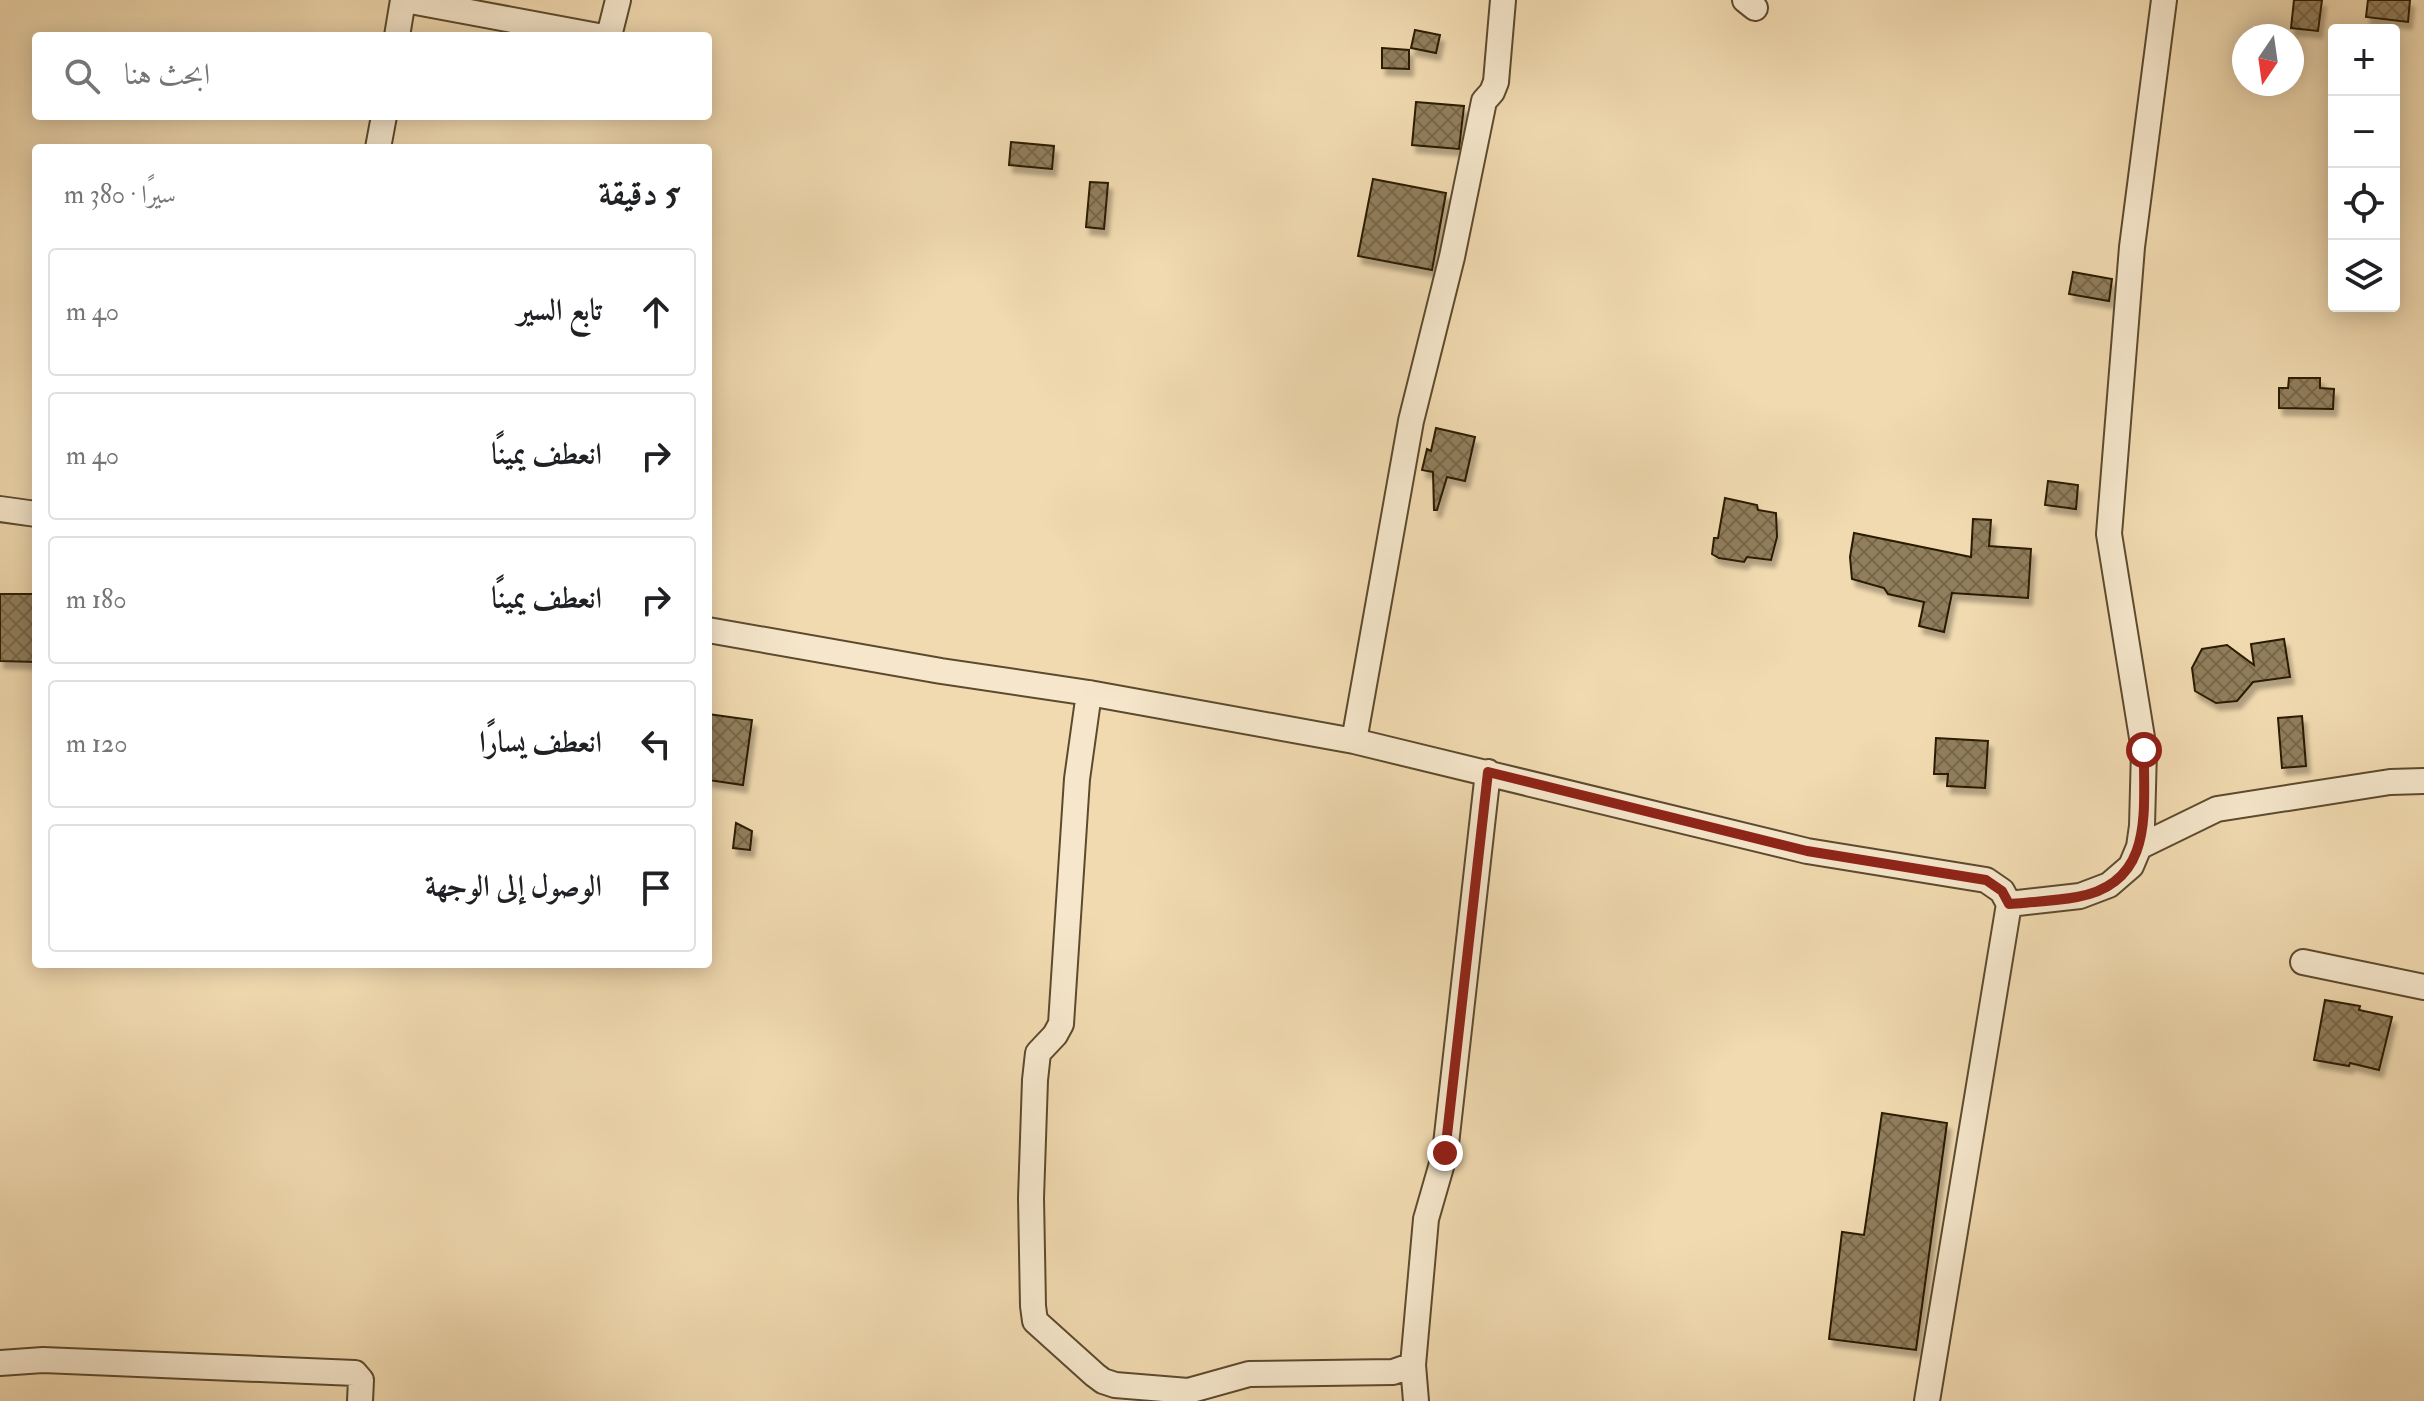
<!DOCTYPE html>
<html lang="ar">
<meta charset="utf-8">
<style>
:root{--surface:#fff;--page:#f6f6f6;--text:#202124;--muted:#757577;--line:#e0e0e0}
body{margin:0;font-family:"IM FELL Double Pica",Amiri,serif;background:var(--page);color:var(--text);direction:rtl}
.controls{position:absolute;right:24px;top:24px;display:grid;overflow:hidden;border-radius:8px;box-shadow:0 4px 20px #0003}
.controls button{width:72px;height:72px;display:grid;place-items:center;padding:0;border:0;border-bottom:2px solid var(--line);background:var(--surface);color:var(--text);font:40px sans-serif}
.compass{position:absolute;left:2232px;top:24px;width:72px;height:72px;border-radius:50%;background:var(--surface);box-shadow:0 4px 20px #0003;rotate:193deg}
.stop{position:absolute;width:24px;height:24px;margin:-18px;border:6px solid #8f2418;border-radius:50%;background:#fff}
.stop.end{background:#8f2418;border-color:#fff;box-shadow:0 2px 8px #0008}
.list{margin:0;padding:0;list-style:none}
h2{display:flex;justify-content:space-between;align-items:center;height:104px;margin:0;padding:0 32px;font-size:34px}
h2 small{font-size:26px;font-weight:400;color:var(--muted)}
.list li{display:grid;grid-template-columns:52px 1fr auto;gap:24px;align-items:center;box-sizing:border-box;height:128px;margin:0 16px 16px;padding:0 16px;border:2px solid var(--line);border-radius:8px}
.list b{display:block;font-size:30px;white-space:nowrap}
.list em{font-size:26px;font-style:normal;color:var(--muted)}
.icon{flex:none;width:44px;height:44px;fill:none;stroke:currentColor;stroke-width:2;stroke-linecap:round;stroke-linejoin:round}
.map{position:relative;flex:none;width:2424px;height:1401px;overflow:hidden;direction:ltr}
.search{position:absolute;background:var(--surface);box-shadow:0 4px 20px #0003;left:32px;top:32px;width:680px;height:88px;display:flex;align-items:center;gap:20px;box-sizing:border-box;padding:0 28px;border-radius:8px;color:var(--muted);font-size:30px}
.panel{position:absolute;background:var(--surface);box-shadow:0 4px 20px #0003;left:32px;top:144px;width:680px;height:824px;border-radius:8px;direction:rtl}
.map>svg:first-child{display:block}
.building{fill:url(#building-cross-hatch);stroke:#2a1a02;stroke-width:2;filter:url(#shadow)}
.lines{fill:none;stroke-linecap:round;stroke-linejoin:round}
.minor-casing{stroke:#5c4a2e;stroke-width:28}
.minor{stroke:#f6e7cc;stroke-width:24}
.route{stroke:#8f2418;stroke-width:10}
</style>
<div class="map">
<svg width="2424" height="1401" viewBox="0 0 2424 1401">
<defs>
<pattern id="building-cross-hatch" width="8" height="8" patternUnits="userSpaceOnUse" patternTransform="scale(2)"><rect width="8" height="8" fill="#917e5c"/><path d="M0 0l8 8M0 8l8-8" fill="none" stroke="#77664a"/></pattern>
<filter id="shadow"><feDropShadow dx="4" dy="7" stdDeviation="2" flood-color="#0004"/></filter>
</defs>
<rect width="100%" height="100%" fill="#f1dab0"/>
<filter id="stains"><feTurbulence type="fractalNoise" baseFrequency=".0025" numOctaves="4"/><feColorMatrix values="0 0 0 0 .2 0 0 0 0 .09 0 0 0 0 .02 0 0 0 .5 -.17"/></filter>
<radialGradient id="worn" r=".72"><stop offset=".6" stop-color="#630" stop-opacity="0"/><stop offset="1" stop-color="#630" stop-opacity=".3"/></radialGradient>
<path class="building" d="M2294,0H2322L2318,31L2291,28Z
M2368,0H2410L2408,22L2366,17Z
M1415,30L1440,35L1436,53L1411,48Z
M1382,48L1409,50V69L1382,68Z
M1416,102L1464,106L1459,149L1412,145Z
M1011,142L1054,146L1052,169L1009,165Z
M1373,179L1446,193L1432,270L1358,256Z
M1090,182L1108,183L1104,229L1086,227Z
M2073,272L2112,279L2109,301L2069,294Z
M2289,378H2320V388L2334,389L2333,409L2279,408V388H2288Z
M1436,428L1475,437L1465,481L1447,477L1437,510H1434L1433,472L1422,470L1427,449L1431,451Z
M2048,481L2078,485L2076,509L2045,505Z
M1725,498L1757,505L1758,510L1776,513L1777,537L1771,560L1747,557L1744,562L1719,558L1712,554L1714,538H1718Z
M1973,519L1991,520L1989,546L2031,549L2028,598L1952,593L1944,632L1919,626L1924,602L1888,594L1884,588L1852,579L1850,557L1854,533L1971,557Z
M0,594H36V662L0,661Z
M2284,639L2290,677L2253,682L2237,701L2216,703L2195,691L2192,668L2202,649L2227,645L2254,665L2251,644Z
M708,714L752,720L743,785L708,780Z
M2302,716L2306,766L2282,768L2278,718Z
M1936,738L1988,741L1985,788L1947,786L1948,774H1934Z
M736,823L752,831L750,850L733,848Z
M2325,1000L2360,1006L2359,1010L2392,1017L2379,1070L2350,1063L2349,1066L2314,1060Z
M1882,1113L1947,1123L1916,1350L1829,1339L1842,1232L1864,1235Z"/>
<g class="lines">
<defs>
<path id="minor" d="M405,0L598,36
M1745,0L1755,8
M397,36L403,0
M602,36L610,32L618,0
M378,148L384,116
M0,509L36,514
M708,630L941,671L1089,693L1354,741L1807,851L1986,880L2002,891L2009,904L1927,1401
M1089,693L1077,779L1061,1024L1055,1035L1038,1053L1035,1080L1031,1198L1033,1306L1035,1321L1095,1375L1103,1381L1115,1385L1188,1391L1249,1374L1393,1372L1413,1365
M1354,741L1411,421L1452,257L1484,101L1492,92L1496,82L1503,0
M2139,847L2217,809L2390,782L2424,781
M2009,904L2080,896L2109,885L2131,866L2139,847L2142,826L2144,750L2109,534L2132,247L2164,0
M2303,962L2424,987
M0,1363L43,1360L355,1373L361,1380L360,1401
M1416,1401L1413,1365L1426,1219L1445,1153L1488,772"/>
</defs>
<use href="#minor" class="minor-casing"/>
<use href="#minor" class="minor"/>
</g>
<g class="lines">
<path class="route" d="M1445,1153L1488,772L1807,851L1986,880L2002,891L2009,904C2032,902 2055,901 2077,897C2156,883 2143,810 2144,750"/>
</g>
<rect width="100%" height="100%" filter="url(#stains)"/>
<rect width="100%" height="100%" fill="url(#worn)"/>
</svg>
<div class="controls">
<button>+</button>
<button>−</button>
<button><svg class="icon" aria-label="locate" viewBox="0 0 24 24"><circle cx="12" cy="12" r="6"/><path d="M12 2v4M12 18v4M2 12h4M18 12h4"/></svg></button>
<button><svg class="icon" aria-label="layers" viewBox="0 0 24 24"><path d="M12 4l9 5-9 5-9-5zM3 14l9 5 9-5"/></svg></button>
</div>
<svg class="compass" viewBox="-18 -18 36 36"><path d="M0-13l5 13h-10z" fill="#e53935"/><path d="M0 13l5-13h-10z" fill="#757577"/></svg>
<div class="stop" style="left:2144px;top:750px"></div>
<div class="stop end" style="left:1445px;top:1153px"></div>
<div class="search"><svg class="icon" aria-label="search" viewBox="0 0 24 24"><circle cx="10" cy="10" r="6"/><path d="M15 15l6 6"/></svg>ابحث هنا</div>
<section class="panel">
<h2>5 دقيقة<small>سيرًا · 380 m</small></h2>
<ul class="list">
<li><svg class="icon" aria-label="ahead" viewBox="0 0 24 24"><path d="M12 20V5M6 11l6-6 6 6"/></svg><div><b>تابع السير</b></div><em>40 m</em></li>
<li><svg class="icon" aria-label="right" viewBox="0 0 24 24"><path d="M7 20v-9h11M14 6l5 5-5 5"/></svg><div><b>انعطف يمينًا</b></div><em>40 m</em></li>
<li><svg class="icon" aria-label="right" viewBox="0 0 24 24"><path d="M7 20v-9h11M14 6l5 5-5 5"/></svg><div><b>انعطف يمينًا</b></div><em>180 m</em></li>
<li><svg class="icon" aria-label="left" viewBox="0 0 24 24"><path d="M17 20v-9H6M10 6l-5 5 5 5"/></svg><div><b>انعطف يسارًا</b></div><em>120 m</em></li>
<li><svg class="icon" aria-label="arrive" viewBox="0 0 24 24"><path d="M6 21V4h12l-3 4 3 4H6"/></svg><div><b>الوصول إلى الوجهة</b></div></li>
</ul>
</section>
</div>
